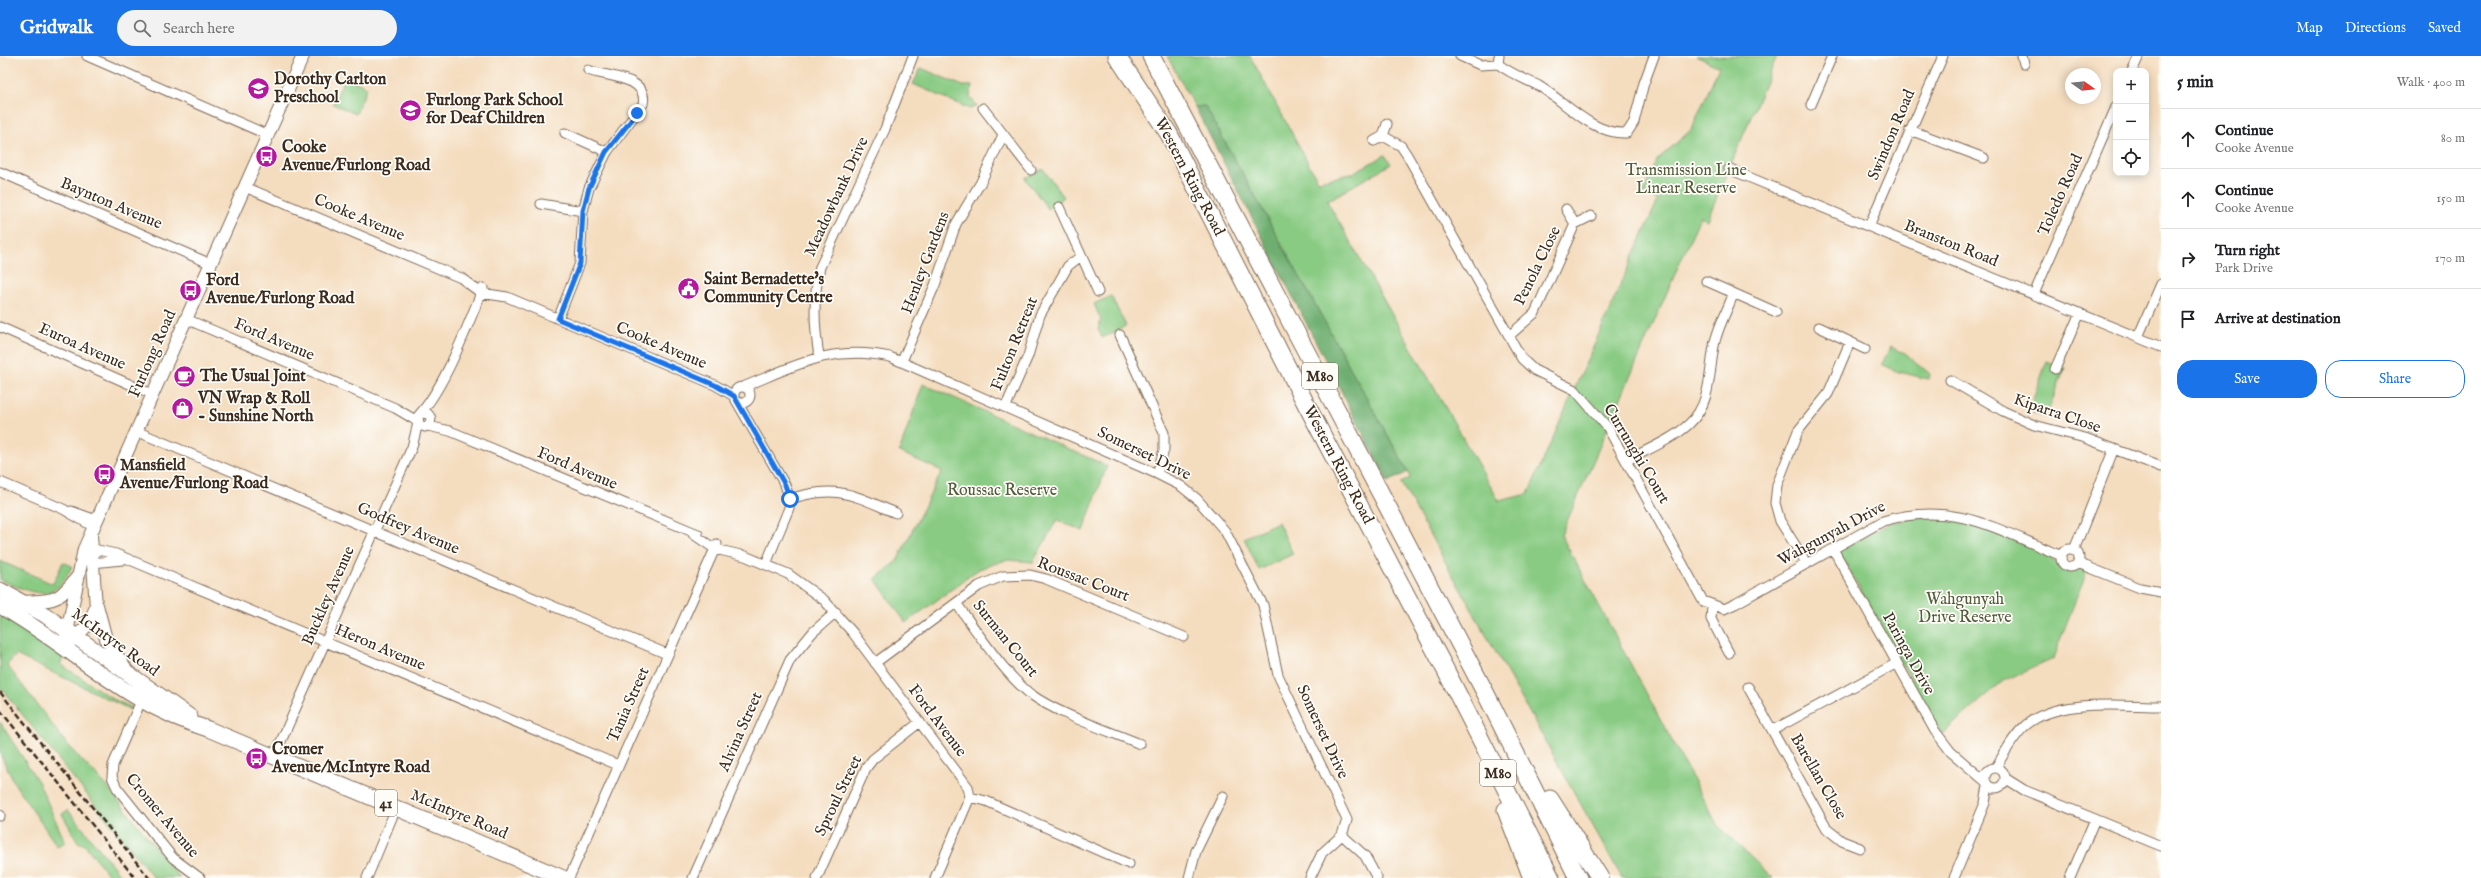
<!DOCTYPE html>
<meta charset="utf-8">
<style>
:root{--surface:#fff;--page:#f2f2f2;--text:#202124;--muted:#757577;--line:#e0e0e0;--accent:#1a73e8}
body{margin:0;font-family:"IM FELL English",serif;background:var(--page);color:var(--text)}
.controls{position:absolute;right:12px;top:12px;display:grid;overflow:hidden;border-radius:8px;box-shadow:0 2px 10px #0003}
.controls button{width:36px;height:36px;display:grid;place-items:center;padding:0;border:0;border-bottom:1px solid var(--line);background:var(--surface);color:var(--text);font:20px sans-serif}
.compass{position:absolute;left:2065px;top:12px;width:36px;height:36px;border-radius:50%;background:var(--surface);box-shadow:0 2px 10px #0003;rotate:105deg}
.stop{position:absolute;width:12px;height:12px;margin:-9px;border:3px solid #1a73e8;border-radius:50%;background:#fff}
.stop.end{background:#1a73e8;border-color:#fff;box-shadow:0 1px 4px #0008}
.list{margin:0;padding:0;list-style:none}
h2{display:flex;justify-content:space-between;align-items:center;height:52px;margin:0;padding:0 16px;font-size:17px}
h2 small{font-size:13px;font-weight:400;color:var(--muted)}
.list li{display:grid;grid-template-columns:26px 1fr auto;gap:12px;align-items:center;box-sizing:border-box;height:60px;padding:0 16px;border-top:1px solid var(--line)}
.list b{display:block;font-size:15px;white-space:nowrap}
.list p{margin:0;font-size:13px;white-space:nowrap;color:var(--muted)}
.list em{font-size:13px;font-style:normal;color:var(--muted)}
.actions{display:flex;gap:8px;padding:12px 16px}
.actions a{flex:1;padding:9px 0;border:1px solid var(--accent);border-radius:16px;text-align:center;font-size:14px;color:var(--accent)}
.actions .main{background:var(--accent);color:#fff}
.icon{flex:none;width:22px;height:22px;fill:none;stroke:currentColor;stroke-width:2;stroke-linecap:round;stroke-linejoin:round}
.map{position:relative;flex:none;width:2161px;height:822px;overflow:hidden}
header{display:flex;align-items:center;gap:24px;box-sizing:border-box;height:56px;padding:0 20px;background:var(--accent);color:#fff}
header strong{font-size:19px}
nav{display:flex;gap:22px;margin-inline-start:auto;font-size:14px}
.search{width:280px;height:36px;background:var(--page);display:flex;align-items:center;gap:10px;box-sizing:border-box;padding:0 14px;border-radius:22px;color:var(--muted);font-size:15px}
main{display:flex}
aside{flex:1;background:var(--surface)}
.map>svg:first-child{display:block}
.green{fill:#89cb83;stroke:#627a50}
.forest{fill:#6eaf71;stroke:#546c48}
.lines{fill:none;stroke-linecap:round;stroke-linejoin:round}
.minor-casing{stroke:#7c6856;stroke-width:11}
.tertiary-casing{stroke:#7c6856;stroke-width:14}
.primary-casing{stroke:#7c6856;stroke-width:17}
.motorway-casing{stroke:#7c6856;stroke-width:19}
.minor{stroke:#fff;stroke-width:9}
.tertiary{stroke:#fff;stroke-width:12}
.primary{stroke:#fff;stroke-width:15}
.motorway{stroke:#fff;stroke-width:17}
.rail{stroke:#3b2a1e;stroke-width:2.5;stroke-dasharray:6 3;stroke-linecap:butt}
.route{stroke:#1a73e8;stroke-width:5}
.labels{text-anchor:middle;dominant-baseline:central;stroke-width:3.5;stroke-linejoin:round;paint-order:stroke}
.shield{fill:#fdfcf7;stroke:#75695f;stroke-width:1}
.shield-label{font-size:15px;font-weight:bold;fill:#3b2a1e}
.poi-label{font-size:16px;font-weight:bold;fill:#3b2a1e;stroke:#fdfcf7;text-anchor:start}
.street-label{font-size:16px;fill:#3b2a1e;stroke:#fdfcf7}
.park-label{font-size:16px;fill:#525a3c;stroke:#fdfcf7}
</style>
<header>
<strong>Gridwalk</strong>
<div class="search"><svg class="icon" aria-label="search" viewBox="0 0 24 24"><circle cx="10" cy="10" r="6"/><path d="M15 15l6 6"/></svg>Search here</div>
<nav><a>Map</a><a>Directions</a><a>Saved</a></nav>
</header>
<main>
<div class="map">
<svg width="2161" height="822" viewBox="0 0 2161 822">
<rect width="100%" height="100%" fill="#fdfcf7"/>
<filter id="ink" filterUnits="userSpaceOnUse"><feTurbulence type="fractalNoise" baseFrequency=".025" numOctaves="2"/><feDisplacementMap in="SourceGraphic" scale="8" xChannelSelector="R" yChannelSelector="G"/><feConvolveMatrix kernelMatrix="1 2 1 2 8 2 1 2 1" color-interpolation-filters="sRGB"/></filter>
<filter id="wash" filterUnits="userSpaceOnUse"><feTurbulence type="fractalNoise" baseFrequency=".012" numOctaves="4" result="noise"/><feDisplacementMap in="SourceGraphic" scale="16" xChannelSelector="R" yChannelSelector="G"/><feGaussianBlur stdDeviation="0.9" result="paint"/><feColorMatrix in="noise" values="0 0 0 0 0 0 0 0 0 0 0 0 0 0 0 0 0 1.4 0 .05"/><feComposite in="paint" operator="in"/></filter>
<g filter="url(#wash)">
<rect width="100%" height="100%" fill="#f4dcbe"/>
<path class="green" d="M1167,0H1250L1318,125L1351,118L1385,99L1391,108L1327,145L1499,445L1528,438L1658,144L1643,137L1657,104L1691,74L1719,11L1696,0H1777L1707,164L1700,161L1561,479L1718,770L1773,822H1622L1401,427L1410,422L1408,416L1205,50L1195,51Z
M921,12L963,30H972L970,41L977,50L970,53L913,28Z
M345,21L367,31L356,58L333,48Z
M1043,113L1064,141L1048,153L1025,122Z
M1111,240L1126,270L1102,282L1098,273L1101,264L1094,248Z
M1890,291L1905,297L1930,318L1929,323L1898,316L1882,308Z
M2047,305L2065,312L2046,361L2029,354Z
M923,328L1107,410L1083,475L1057,464L1033,506L1006,504L979,513L906,567L875,523L897,505L942,415L899,396Z
M1933,459C1981,467 2031,487 2071,515L2080,513L2087,515L2053,602L2003,625L1942,678L1838,494L1889,467Z
M1278,466L1293,498L1259,514L1244,482Z
M0,505L53,528L63,506L72,510C54,550 33,537 0,524Z
M0,556L65,599L60,608L113,643L131,651V654L16,599L7,609L69,691L106,729L180,822H154L0,631Z
M0,666L39,727L65,786L57,790L16,730L0,698Z
M68,754L117,815L122,822H111L85,789L78,786L62,758Z"/>
<path class="forest" d="M1205,50L1408,416L1388,426L1195,51Z"/>
</g>
<g filter="url(#ink)">
<g class="lines">
<defs>
<path id="minor" d="M87,0L268,79
M1460,0L1480,9L1498,8
M1499,0L1498,8C1511,18 1525,23 1539,30C1566,46 1592,79 1627,77L1634,66L1644,27L1654,0
M2022,0L2024,8
M2132,15L2139,0
M1811,49L1832,0
M983,52L1031,114
M1910,74L1984,102
M565,77L607,96
M1383,80L1401,90L1407,99L1522,303L1534,314L1575,334L1608,372L1703,545L1724,553L1735,548L1883,465C1955,444 1997,474 2062,500
M1374,85L1383,80L1387,68
M1729,113L2161,291
M0,116L211,208
M245,131L461,222L481,237L507,241L715,329L734,340
M541,148L583,155
M1059,151L1098,236
M1566,153L1575,168L1591,160
M1869,170L1943,0
M1706,225L1776,256
M2034,238L2116,51
M186,263L395,352L417,365
M558,263L580,207L583,155L589,132L607,96L643,48C649,20 605,21 588,14
M0,271L152,338
M1819,271L1865,293
M1120,279L1164,377V394L1157,418
M1509,280L1535,257L1575,168
M2138,281L2161,228
M819,300C814,269 813,242 820,211L885,73L913,0
M902,305L935,229L956,168L981,126L1003,79
M2055,313L2080,257
M1950,324L2003,355L2034,369L2085,382L2161,411
M734 339a8 8 0 1 1 16 0a8 8 0 1 1-16 0Z
M743,331C795,310 832,288 890,301L1157,418L1181,430L1197,443L1225,475L1263,549L1278,619L1347,764L1342,779L1322,797L1310,822
M737,346L785,429L790,443L789,452L766,508
M1006,350L1028,300L1040,259L1068,210L1081,200
M423,357L428,358L431,362L430,368L425,371L419,369L418,360C444,333 468,269 483,232
M428,370L450,375L698,478
M136,375L667,598
M1626,405C1646,394 1672,384 1689,368C1711,348 1709,317 1714,290C1717,273 1727,255 1733,239
M0,426L63,453L94,471
M790,443C837,428 853,439 896,457
M71,455L96,464
M693,478L715,493L745,500L788,518L824,544L853,577L968,731L970,741L986,745L1129,808
M2061 502a9 9 0 1 1 18 0a9 9 0 1 1-18 0Z
M93,493L116,498L135,506L618,709
M1833,493L1935,675L1951,696L1985,725
M2074,494L2113,395
M92,507L122,504
M2078,507L2140,532L2161,536
M1807,508L1780,465L1775,447L1777,429L1798,375L1828,338L1850,286
M956,547C976,574 1003,616 1029,637C1057,658 1107,674 1140,688
M1712,550L1711,563L1729,597
M875,607L979,530L1003,520L1030,519L1046,523L1184,581
M1748,631L1827,773L1842,785L1860,792
M141,645L113,709L112,721L117,732L173,802L200,822
M1773,674L1897,607
M274,701L412,391L418,367
M1996,711C2005,697 2013,680 2026,669C2058,642 2121,650 2161,650
M1985 722a10 10 0 1 1 20 0a10 10 0 1 1-20 0Z
M2005,722L2024,734L2161,790
M0,759V760
M1342,779L1365,800L1377,822
M367,822L396,752
M569,822L717,488
M693,822L790,604L813,576L836,556
M817,822L866,712L873,703L920,666
M935,822L970,741
M1189,822L1196,795L1223,740
M1954,822L1985,747L1988,729
M2070,822L2095,763"/>
<path id="tertiary" d="M24,546C57,544 57,546 78,520
M97,549L106,583L125,611
M70,586L88,569L96,551L91,479
M64,591L84,493L303,0"/>
<path id="primary" d="M0,534L45,559L190,661
M0,550C74,591 124,648 208,673L563,822"/>
<path id="motorway" d="M1117,0L1169,78L1305,346L1445,613L1551,822
M1151,0L1487,640L1578,822
M1550,743L1600,822
M1506,754L1532,822"/>
</defs>
<use href="#minor" class="minor-casing"/>
<use href="#tertiary" class="tertiary-casing"/>
<use href="#primary" class="primary-casing"/>
<use href="#motorway" class="motorway-casing"/>
<use href="#minor" class="minor"/>
<use href="#tertiary" class="tertiary"/>
<use href="#primary" class="primary"/>
<use href="#motorway" class="motorway"/>
<path class="rail" d="M0,636L149,822
M0,654L135,822"/>
</g>
</g>
<g class="lines" filter="url(#ink)">
<path class="route" d="M637,57L606,96L589,132L583,155L580,207L558,263L715,329L734,340L785,429L790,443"/>
</g>
<defs>
<symbol id="school-disc" viewBox="-11 -11 22 22"><circle r="9.5" fill="#b5179e" stroke="#fdfcf7"/><path d="M0-5L7-2L0 1L-7-2ZM-4 1L0 2.5L4 1V4Q0 6-4 4Z" fill="#fff"/></symbol>
<symbol id="bus-disc" viewBox="-11 -11 22 22"><circle r="9.5" fill="#b5179e" stroke="#fdfcf7"/><path d="M-5-6H5V4H4V6H2V4H-2V6H-4V4H-5ZM-3.5-4V0h7V-4ZM-3.5 1.2v1.5H-2V1.2ZM2 1.2v1.5H3.5V1.2Z" fill="#fff"/></symbol>
<symbol id="civic-disc" viewBox="-11 -11 22 22"><circle r="9.5" fill="#b5179e" stroke="#fdfcf7"/><path d="M-.6-6.5H3V-4.5H.6V-3L4-1V1h2V6H-6V1h2V-1L-.6-3ZM-1.2 2.5V6h2.4V2.5Z" fill="#fff"/></symbol>
<symbol id="cafe-disc" viewBox="-11 -11 22 22"><circle r="9.5" fill="#b5179e" stroke="#fdfcf7"/><path d="M-5.5-4.5H6V0H3Q3 3.5 0 3.5H-2.5Q-5.5 3.5-5.5 0ZM3-3.2v2h1.7v-2ZM-6 4.5H4V6H-6Z" fill="#fff"/></symbol>
<symbol id="shop-disc" viewBox="-11 -11 22 22"><circle r="9.5" fill="#b5179e" stroke="#fdfcf7"/><path d="M-5-2.5h2.3a2.7 3.5 0 0 1 5.4 0H5L5.5 6h-11ZM-1.5-2.5h3a1.5 2.3 0 0 0-3 0Z" fill="#fff"/></symbol>
</defs>
<g fill-rule="evenodd">
<use href="#school-disc" x="246" y="20" width="25" height="25"/>
<use href="#school-disc" x="398" y="42" width="25" height="25"/>
<use href="#bus-disc" x="254" y="88" width="25" height="25"/>
<use href="#civic-disc" x="676" y="220" width="25" height="25"/>
<use href="#bus-disc" x="178" y="222" width="25" height="25"/>
<use href="#cafe-disc" x="172" y="308" width="25" height="25"/>
<use href="#shop-disc" x="170" y="340" width="25" height="25"/>
<use href="#bus-disc" x="92" y="406" width="25" height="25"/>
<use href="#bus-disc" x="244" y="690" width="25" height="25"/>
</g>
<g class="labels">
<g class="shield">
<rect x="1302" y="307" width="36" height="26" rx="3"/>
<rect x="1480" y="704" width="36" height="26" rx="3"/>
<rect x="375" y="734" width="22" height="26" rx="3"/>
</g>
<g class="shield-label">
<text x="1320" y="320">M80</text>
<text x="1498" y="717">M80</text>
<text x="386" y="747">41</text>
</g>
<g class="poi-label">
<text x="274" y="24">Dorothy Carlton<tspan x="274" dy="18">Preschool</tspan></text>
<text x="426" y="45">Furlong Park School<tspan x="426" dy="18">for Deaf Children</tspan></text>
<text x="282" y="92">Cooke<tspan x="282" dy="18">Avenue/Furlong Road</tspan></text>
<text x="704" y="224">Saint Bernadette's<tspan x="704" dy="18">Community Centre</tspan></text>
<text x="206" y="225">Ford<tspan x="206" dy="18">Avenue/Furlong Road</tspan></text>
<text x="200" y="321">The Usual Joint</text>
<text x="198" y="343">VN Wrap &amp; Roll<tspan x="198" dy="18">- Sunshine North</tspan></text>
<text x="120" y="410">Mansfield<tspan x="120" dy="18">Avenue/Furlong Road</tspan></text>
<text x="272" y="694">Cromer<tspan x="272" dy="18">Avenue/McIntyre Road</tspan></text>
</g>
<g class="street-label">
<text transform="translate(1892 79) rotate(-67)">Swindon Road</text>
<text transform="translate(1189 121) rotate(62)">Western Ring Road</text>
<text transform="translate(2061 139) rotate(-66)">Toledo Road</text>
<text transform="translate(837 141) rotate(-65)">Meadowbank Drive</text>
<text transform="translate(111 148) rotate(23)">Baynton Avenue</text>
<text transform="translate(359 162) rotate(23)">Cooke Avenue</text>
<text transform="translate(1951 188) rotate(22)">Branston Road</text>
<text transform="translate(926 207) rotate(-69)">Henley Gardens</text>
<text transform="translate(1538 210) rotate(-64)">Penola Close</text>
<text transform="translate(274 284) rotate(23)">Ford Avenue</text>
<text transform="translate(1015 288) rotate(-68)">Fulton Retreat</text>
<text transform="translate(661 290) rotate(23)">Cooke Avenue</text>
<text transform="translate(82 291) rotate(24)">Euroa Avenue</text>
<text transform="translate(153 298) rotate(-66)">Furlong Road</text>
<text transform="translate(2057 358) rotate(19)">Kiparra Close</text>
<text transform="translate(1144 398) rotate(26)">Somerset Drive</text>
<text transform="translate(1636 398) rotate(59)">Currunghi Court</text>
<text transform="translate(1338 409) rotate(62)">Western Ring Road</text>
<text transform="translate(577 413) rotate(23)">Ford Avenue</text>
<text transform="translate(408 473) rotate(23)">Godfrey Avenue</text>
<text transform="translate(1832 478) rotate(-28)">Wahgunyah Drive</text>
<text transform="translate(1083 524) rotate(21)">Roussac Court</text>
<text transform="translate(329 540) rotate(-66)">Buckley Avenue</text>
<text transform="translate(1005 583) rotate(51)">Surman Court</text>
<text transform="translate(115 587) rotate(36)">McIntyre Road</text>
<text transform="translate(380 592) rotate(23)">Heron Avenue</text>
<text transform="translate(1908 598) rotate(61)">Paringa Drive</text>
<text transform="translate(629 649) rotate(-66)">Tania Street</text>
<text transform="translate(937 665) rotate(53)">Ford Avenue</text>
<text transform="translate(741 676) rotate(-66)">Alvina Street</text>
<text transform="translate(1322 676) rotate(65)">Somerset Drive</text>
<text transform="translate(1818 721) rotate(60)">Barellan Close</text>
<text transform="translate(839 740) rotate(-64)">Sproul Street</text>
<text transform="translate(459 759) rotate(23)">McIntyre Road</text>
<text transform="translate(162 760) rotate(50)">Cromer Avenue</text>
</g>
<g class="park-label">
<text x="1686" y="115">Transmission Line<tspan x="1686" dy="18">Linear Reserve</tspan></text>
<text x="1002" y="435">Roussac Reserve</text>
<text x="1965" y="544">Wahgunyah<tspan x="1965" dy="18">Drive Reserve</tspan></text>
</g>
</g>
</svg>
<div class="controls">
<button>+</button>
<button>−</button>
<button><svg class="icon" aria-label="locate" viewBox="0 0 24 24"><circle cx="12" cy="12" r="6"/><path d="M12 2v4M12 18v4M2 12h4M18 12h4"/></svg></button>
</div>
<svg class="compass" viewBox="-18 -18 36 36"><path d="M0-13l5 13h-10z" fill="#e53935"/><path d="M0 13l5-13h-10z" fill="#757577"/></svg>
<div class="stop" style="left:790px;top:443px"></div>
<div class="stop end" style="left:637px;top:57px"></div>
</div>
<aside>
<h2>5 min<small>Walk · 400 m</small></h2>
<ul class="list">
<li><svg class="icon" aria-label="ahead" viewBox="0 0 24 24"><path d="M12 20V5M6 11l6-6 6 6"/></svg><div><b>Continue</b><p>Cooke Avenue</p></div><em>80 m</em></li>
<li><svg class="icon" aria-label="ahead" viewBox="0 0 24 24"><path d="M12 20V5M6 11l6-6 6 6"/></svg><div><b>Continue</b><p>Cooke Avenue</p></div><em>150 m</em></li>
<li><svg class="icon" aria-label="right" viewBox="0 0 24 24"><path d="M7 20v-9h11M14 6l5 5-5 5"/></svg><div><b>Turn right</b><p>Park Drive</p></div><em>170 m</em></li>
<li><svg class="icon" aria-label="arrive" viewBox="0 0 24 24"><path d="M6 21V4h12l-3 4 3 4H6"/></svg><div><b>Arrive at destination</b></div></li>
</ul>
<div class="actions"><a class="main">Save</a><a>Share</a></div>
</aside>
</main>
